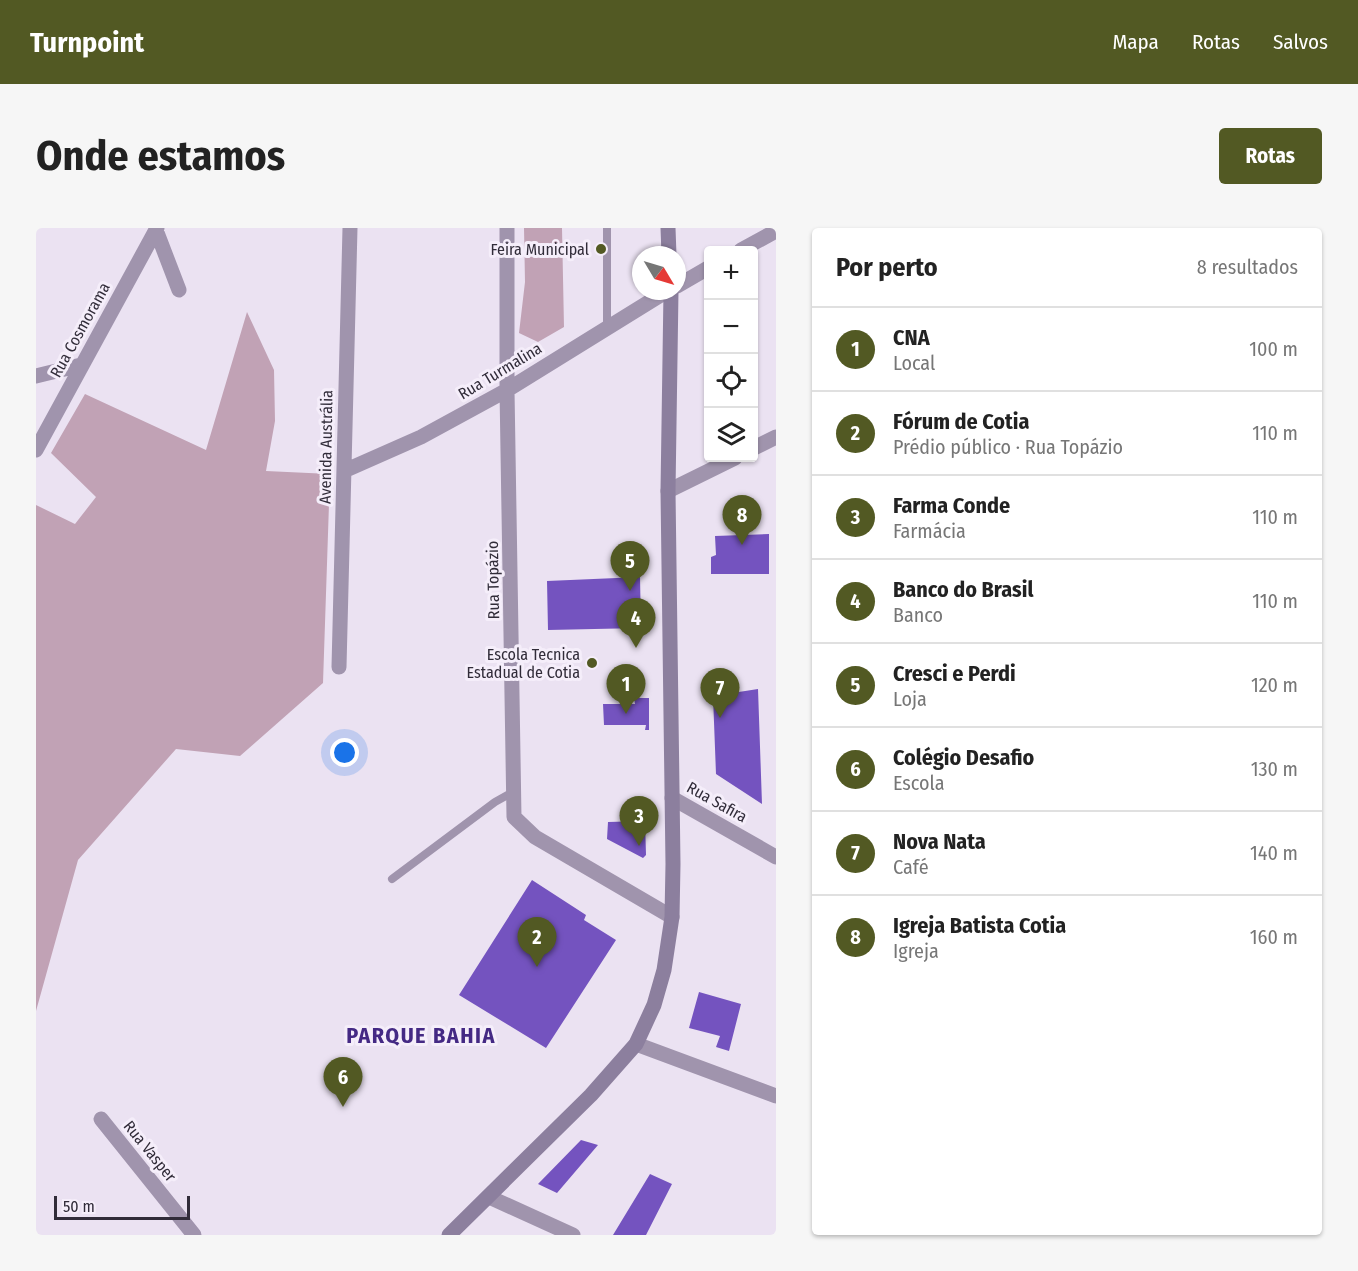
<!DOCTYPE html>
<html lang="pt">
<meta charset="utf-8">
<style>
:root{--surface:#fff;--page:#f6f6f6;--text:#222;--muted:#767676;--line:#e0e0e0;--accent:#525923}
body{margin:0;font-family:"Fira Sans Condensed",sans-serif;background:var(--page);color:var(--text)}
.controls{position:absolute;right:18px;top:18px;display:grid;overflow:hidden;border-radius:6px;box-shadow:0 2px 4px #0004}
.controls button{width:54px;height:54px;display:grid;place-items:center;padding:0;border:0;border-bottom:2px solid var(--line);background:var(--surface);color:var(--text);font:30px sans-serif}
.compass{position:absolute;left:596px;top:18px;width:54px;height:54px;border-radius:50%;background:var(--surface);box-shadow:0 2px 4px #0004;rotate:128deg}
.scale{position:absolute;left:18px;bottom:15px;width:136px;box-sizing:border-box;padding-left:6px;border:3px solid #312c39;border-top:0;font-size:16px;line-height:21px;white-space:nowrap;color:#312c39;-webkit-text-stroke:4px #f5eefa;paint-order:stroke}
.you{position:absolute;left:309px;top:525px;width:21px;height:21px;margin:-15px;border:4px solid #fff;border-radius:50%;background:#1a73e8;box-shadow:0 0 0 9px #1a73e833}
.badge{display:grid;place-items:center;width:39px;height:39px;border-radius:50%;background:var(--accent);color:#fff;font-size:20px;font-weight:700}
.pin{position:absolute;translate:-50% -50px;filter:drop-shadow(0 2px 3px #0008)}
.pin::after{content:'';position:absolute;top:32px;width:21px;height:18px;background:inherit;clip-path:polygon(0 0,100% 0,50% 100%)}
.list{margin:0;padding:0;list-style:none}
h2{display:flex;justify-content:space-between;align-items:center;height:78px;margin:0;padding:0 24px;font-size:26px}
h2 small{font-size:20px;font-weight:400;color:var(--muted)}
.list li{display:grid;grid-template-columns:39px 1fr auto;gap:18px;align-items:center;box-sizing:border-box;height:84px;padding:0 24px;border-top:2px solid var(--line)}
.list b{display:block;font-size:22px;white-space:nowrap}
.list p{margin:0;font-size:20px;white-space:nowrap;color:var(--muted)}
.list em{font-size:20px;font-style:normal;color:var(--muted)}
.icon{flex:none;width:33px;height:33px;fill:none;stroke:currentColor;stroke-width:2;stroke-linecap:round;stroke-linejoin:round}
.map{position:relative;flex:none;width:740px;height:1007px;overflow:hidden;border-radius:6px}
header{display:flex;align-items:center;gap:36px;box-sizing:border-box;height:84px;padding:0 30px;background:var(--accent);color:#fff}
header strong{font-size:28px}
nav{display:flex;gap:33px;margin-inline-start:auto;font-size:21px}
.intro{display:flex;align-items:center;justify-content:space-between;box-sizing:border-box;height:144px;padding:0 36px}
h1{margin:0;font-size:42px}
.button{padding:15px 27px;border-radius:6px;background:var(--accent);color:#fff;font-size:21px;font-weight:700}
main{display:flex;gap:36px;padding:0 36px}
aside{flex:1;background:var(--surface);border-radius:6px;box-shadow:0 2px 4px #0004}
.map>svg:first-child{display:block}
.green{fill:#c1a2b5}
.building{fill:#7453bf}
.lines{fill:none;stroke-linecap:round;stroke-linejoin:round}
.service{stroke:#a094ad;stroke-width:8}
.minor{stroke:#a094ad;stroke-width:15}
.secondary{stroke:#8c7f9e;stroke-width:15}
.poi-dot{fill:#525923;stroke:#f5eefa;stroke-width:2}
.labels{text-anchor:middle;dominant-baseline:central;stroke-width:6;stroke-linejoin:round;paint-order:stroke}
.poi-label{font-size:16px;fill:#312c39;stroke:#f5eefa;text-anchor:end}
.street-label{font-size:16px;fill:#312c39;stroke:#f5eefa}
.district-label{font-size:22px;font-weight:bold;letter-spacing:1.5px;fill:#442984;stroke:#f5eefa}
</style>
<header>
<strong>Turnpoint</strong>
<nav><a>Mapa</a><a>Rotas</a><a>Salvos</a></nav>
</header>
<div class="intro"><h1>Onde estamos</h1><a class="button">Rotas</a></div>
<main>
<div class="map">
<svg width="740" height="1007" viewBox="0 0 740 1007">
<rect width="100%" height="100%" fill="#ebe2f2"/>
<path class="green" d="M488,0H526L528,99L502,114L483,105L489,54Z
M211,84L238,142L239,193L230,243L294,246L287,455L204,528L140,521L42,632L0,783V277L39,296L60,269L15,225L49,166L170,222Z"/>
<path class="building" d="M733,306V346H675V329L680,327L679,308Z
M604,349L605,400L512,402L511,353Z
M722,461L726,576L680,546L677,468Z
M598,470H613V502H609L610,497H568L567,476H599Z
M609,593L610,627L607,630L571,611L572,594Z
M496,652L550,687L548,692L580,712L510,820L423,767Z
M663,764L705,776L693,823L680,819L684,808L653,800Z
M545,912L562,917L521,965L502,956Z
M614,946L636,956L610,1007H577Z"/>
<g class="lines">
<path class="service" d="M571,0V99
M356,651L459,574L477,564"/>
<path class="minor" d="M471,0V162L478,589L499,609L636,689
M120,2L143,62
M705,22L740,3
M641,58L672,40
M0,148L45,137
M718,220L740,209
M0,222L121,0
M308,243L385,209L471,162L631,63
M632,263L699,230
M303,439L314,0
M636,570L740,629
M600,816L740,868
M65,891L158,1007
M453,969L537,1007"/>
<path class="secondary" d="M632,0L633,27
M413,1007L555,867L600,816L618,777L628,742L636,689L637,636L632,263L635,63"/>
</g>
<g class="poi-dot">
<circle cx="565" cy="21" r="6"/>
<circle cx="556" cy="435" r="6"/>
</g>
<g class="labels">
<g class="poi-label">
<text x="553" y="21">Feira Municipal</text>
<text x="544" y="426">Escola Tecnica<tspan x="544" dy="18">Estadual de Cotia</tspan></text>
</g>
<g class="street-label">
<text transform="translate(44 102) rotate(-61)">Rua Cosmorama</text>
<text transform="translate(464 143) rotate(-31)">Rua Turmalina</text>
<text transform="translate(290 219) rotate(-89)">Avenida Austrália</text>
<text transform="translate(457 352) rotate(-91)">Rua Topázio</text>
<text transform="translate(681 574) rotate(29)">Rua Safira</text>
<text transform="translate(114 923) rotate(51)">Rua Vasper</text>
</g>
<g class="district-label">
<text x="385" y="807">PARQUE BAHIA</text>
</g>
</g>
</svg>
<div class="controls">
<button>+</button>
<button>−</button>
<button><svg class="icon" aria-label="locate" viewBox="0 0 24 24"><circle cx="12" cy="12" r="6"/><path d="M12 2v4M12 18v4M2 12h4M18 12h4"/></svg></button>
<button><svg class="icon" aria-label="layers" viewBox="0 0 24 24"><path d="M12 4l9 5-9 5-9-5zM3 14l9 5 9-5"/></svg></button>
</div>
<svg class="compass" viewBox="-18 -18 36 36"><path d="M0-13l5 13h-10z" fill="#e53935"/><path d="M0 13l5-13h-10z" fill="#767676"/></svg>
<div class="scale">50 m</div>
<div class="you"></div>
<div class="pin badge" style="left:590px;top:486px">1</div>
<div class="pin badge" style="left:501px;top:739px">2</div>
<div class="pin badge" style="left:603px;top:618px">3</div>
<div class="pin badge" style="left:600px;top:420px">4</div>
<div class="pin badge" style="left:594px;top:363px">5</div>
<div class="pin badge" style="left:307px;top:879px">6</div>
<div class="pin badge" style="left:684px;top:490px">7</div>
<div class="pin badge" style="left:706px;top:317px">8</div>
</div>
<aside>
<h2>Por perto<small>8 resultados</small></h2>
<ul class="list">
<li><span class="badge">1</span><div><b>CNA</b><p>Local</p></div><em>100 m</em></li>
<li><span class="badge">2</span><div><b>Fórum de Cotia</b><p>Prédio público · Rua Topázio</p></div><em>110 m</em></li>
<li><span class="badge">3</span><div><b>Farma Conde</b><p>Farmácia</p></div><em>110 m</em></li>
<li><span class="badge">4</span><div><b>Banco do Brasil</b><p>Banco</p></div><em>110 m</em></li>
<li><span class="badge">5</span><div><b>Cresci e Perdi</b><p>Loja</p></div><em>120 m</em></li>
<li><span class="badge">6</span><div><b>Colégio Desafio</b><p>Escola</p></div><em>130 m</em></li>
<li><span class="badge">7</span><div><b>Nova Nata</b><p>Café</p></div><em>140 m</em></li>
<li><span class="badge">8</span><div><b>Igreja Batista Cotia</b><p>Igreja</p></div><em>160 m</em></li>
</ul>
</aside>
</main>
